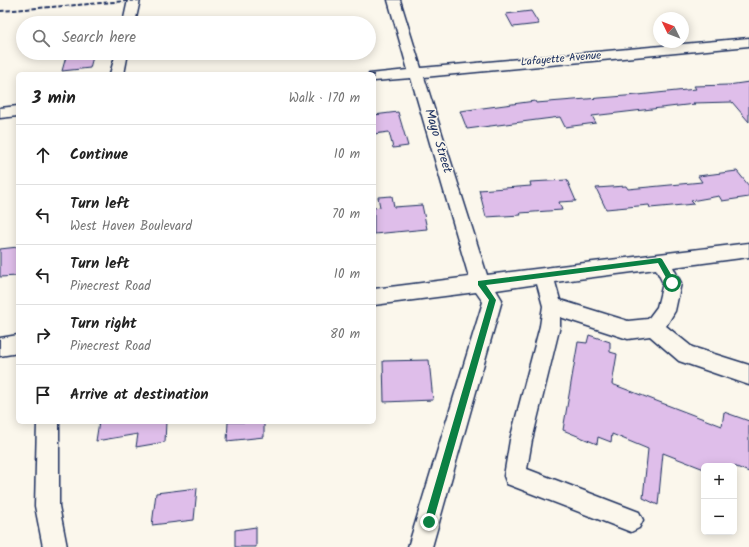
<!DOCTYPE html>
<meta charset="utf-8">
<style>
:root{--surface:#fff;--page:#f2f2f2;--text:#222;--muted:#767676;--line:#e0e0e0}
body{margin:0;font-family:Kalam,sans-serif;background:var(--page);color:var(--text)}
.controls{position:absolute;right:12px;bottom:12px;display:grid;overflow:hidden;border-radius:6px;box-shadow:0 2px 10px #0003}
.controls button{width:36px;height:36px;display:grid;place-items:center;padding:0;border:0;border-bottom:1px solid var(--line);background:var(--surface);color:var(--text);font:20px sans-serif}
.compass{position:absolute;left:653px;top:12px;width:36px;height:36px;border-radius:50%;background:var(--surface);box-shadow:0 2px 10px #0003;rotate:313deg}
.stop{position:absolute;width:12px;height:12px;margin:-9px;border:3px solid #0b8043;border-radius:50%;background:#fff}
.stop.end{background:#0b8043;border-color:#fff;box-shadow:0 1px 4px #0008}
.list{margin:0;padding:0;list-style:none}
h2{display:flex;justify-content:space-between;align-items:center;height:52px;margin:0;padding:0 16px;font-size:17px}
h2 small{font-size:13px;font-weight:400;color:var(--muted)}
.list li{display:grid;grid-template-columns:26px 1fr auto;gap:12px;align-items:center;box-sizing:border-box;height:60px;padding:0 16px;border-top:1px solid var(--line)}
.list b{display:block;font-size:15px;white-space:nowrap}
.list p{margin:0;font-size:13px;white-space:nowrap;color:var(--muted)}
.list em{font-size:13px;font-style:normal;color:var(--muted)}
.icon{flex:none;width:22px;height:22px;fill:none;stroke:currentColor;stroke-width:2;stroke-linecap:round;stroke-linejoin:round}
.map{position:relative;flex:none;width:749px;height:547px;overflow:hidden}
.search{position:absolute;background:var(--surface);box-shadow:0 2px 10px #0003;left:16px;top:16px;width:360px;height:44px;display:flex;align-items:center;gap:10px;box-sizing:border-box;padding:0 14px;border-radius:22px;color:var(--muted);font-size:15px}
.panel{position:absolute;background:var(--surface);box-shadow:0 2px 10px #0003;left:16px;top:72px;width:360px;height:352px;border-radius:6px}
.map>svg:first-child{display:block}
.building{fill:#dfbeea;stroke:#1b2f5e}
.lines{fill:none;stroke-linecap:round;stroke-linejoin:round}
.minor-casing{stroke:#1b2f5e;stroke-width:3}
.minor{fill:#fbf7ec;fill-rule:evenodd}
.rail{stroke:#1b2f5e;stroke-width:2;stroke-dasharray:4.5 2;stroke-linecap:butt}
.route{fill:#0b8043}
.labels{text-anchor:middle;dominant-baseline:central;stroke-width:3;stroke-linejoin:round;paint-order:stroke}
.far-street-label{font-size:11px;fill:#1b2f5e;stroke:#fbf7ec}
.street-label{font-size:13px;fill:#1b2f5e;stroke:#fbf7ec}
</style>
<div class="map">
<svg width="749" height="547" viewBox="0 0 749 547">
<rect width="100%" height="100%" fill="#fbf7ec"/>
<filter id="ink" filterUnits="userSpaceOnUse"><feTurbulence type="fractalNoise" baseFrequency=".025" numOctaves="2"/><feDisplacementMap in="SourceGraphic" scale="8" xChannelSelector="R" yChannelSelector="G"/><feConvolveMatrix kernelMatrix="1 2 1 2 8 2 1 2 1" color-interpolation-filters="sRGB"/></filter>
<g filter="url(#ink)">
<path class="building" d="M531,11L539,24L513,27L506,14Z
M67,53H94L90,68L62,71Z
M749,82V122L732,102L693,103L695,104L592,116L596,123L565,127L560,117L467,129L460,111L535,101L536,103L638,95L696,89L694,86L728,85Z
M398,112L408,146L393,148L389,132L374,134V115Z
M737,171L749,186V197L722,201L719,196L691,201L694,204L650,208L649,205L606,209L596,188L626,186L628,189L702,182L698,176Z
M567,180L576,201L559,202L562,210L520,213L521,215L486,217L479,190L531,186L530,182Z
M392,196L394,207L422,205L427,229L374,234V208L380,207L378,197Z
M18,247V276L0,277V249Z
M589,335L610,342V352L617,354L612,384L722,426L724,412L749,421V472L734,466H704V469L663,453L658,505L643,498L648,449L612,434L611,442L598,437L597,444L563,430L578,342L587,343Z
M429,360L433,400L384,402L383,361Z
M99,422H166L165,442L136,447L138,434L96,441Z
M228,422H264V437L227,441Z
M197,488L194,520L152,525L156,493Z
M256,527V547H235V530Z"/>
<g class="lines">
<defs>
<path id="minor" d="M128,0H140L135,23H123Z
M388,0H400L421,68L749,38V46L424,77L487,275L749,243V257L673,267L681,283L675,311L666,326L692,347L749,365V385L679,361L650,336L628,339L560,317V326L532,440L527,469L639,512L643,520L639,528L631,532L507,484L504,476L510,440L540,326L543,306L537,284L496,290L502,300L432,547H408L483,302L476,292L374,305V289L469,277L411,78L374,81V74H369L408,70ZM656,269L663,283L657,307L648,319L628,321L560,300L555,282Z
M116,53H128L124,74H110Z
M18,106V116L0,118V108Z
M18,335V353L0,356V338Z
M37,422H59V506L67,547H43L35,506Z"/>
</defs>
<use href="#minor" class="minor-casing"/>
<use href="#minor" class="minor"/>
<path class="rail" d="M0,11L140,0"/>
</g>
</g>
<path class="route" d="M660,258L662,259L675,281V285H670L658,263L486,285L496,300L433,522L432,525L429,526L426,525L424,522L489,300L478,285V281Z"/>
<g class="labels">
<g class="far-street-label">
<text transform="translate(561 59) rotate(-5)">Lafayette Avenue</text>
</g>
<g class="street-label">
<text transform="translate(438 141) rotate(73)">Mayo Street</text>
</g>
</g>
</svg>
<div class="controls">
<button>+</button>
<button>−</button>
</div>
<svg class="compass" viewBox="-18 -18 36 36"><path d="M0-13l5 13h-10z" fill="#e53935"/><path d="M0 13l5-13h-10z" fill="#767676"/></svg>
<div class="stop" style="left:672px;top:283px"></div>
<div class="stop end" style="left:429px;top:522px"></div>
<div class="search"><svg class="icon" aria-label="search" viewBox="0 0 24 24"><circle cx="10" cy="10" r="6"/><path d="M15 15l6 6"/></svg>Search here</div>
<section class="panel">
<h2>3 min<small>Walk · 170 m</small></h2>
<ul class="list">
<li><svg class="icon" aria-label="ahead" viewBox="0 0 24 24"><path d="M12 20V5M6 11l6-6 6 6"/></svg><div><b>Continue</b></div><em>10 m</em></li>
<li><svg class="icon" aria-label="left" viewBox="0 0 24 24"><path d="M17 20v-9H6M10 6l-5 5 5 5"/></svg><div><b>Turn left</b><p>West Haven Boulevard</p></div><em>70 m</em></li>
<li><svg class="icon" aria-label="left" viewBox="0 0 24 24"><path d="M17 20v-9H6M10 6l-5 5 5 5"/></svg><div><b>Turn left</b><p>Pinecrest Road</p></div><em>10 m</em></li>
<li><svg class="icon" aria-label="right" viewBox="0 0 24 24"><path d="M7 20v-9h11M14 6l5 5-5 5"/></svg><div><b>Turn right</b><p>Pinecrest Road</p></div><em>80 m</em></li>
<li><svg class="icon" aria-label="arrive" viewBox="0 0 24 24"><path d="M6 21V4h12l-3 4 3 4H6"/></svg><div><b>Arrive at destination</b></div></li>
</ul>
</section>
</div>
